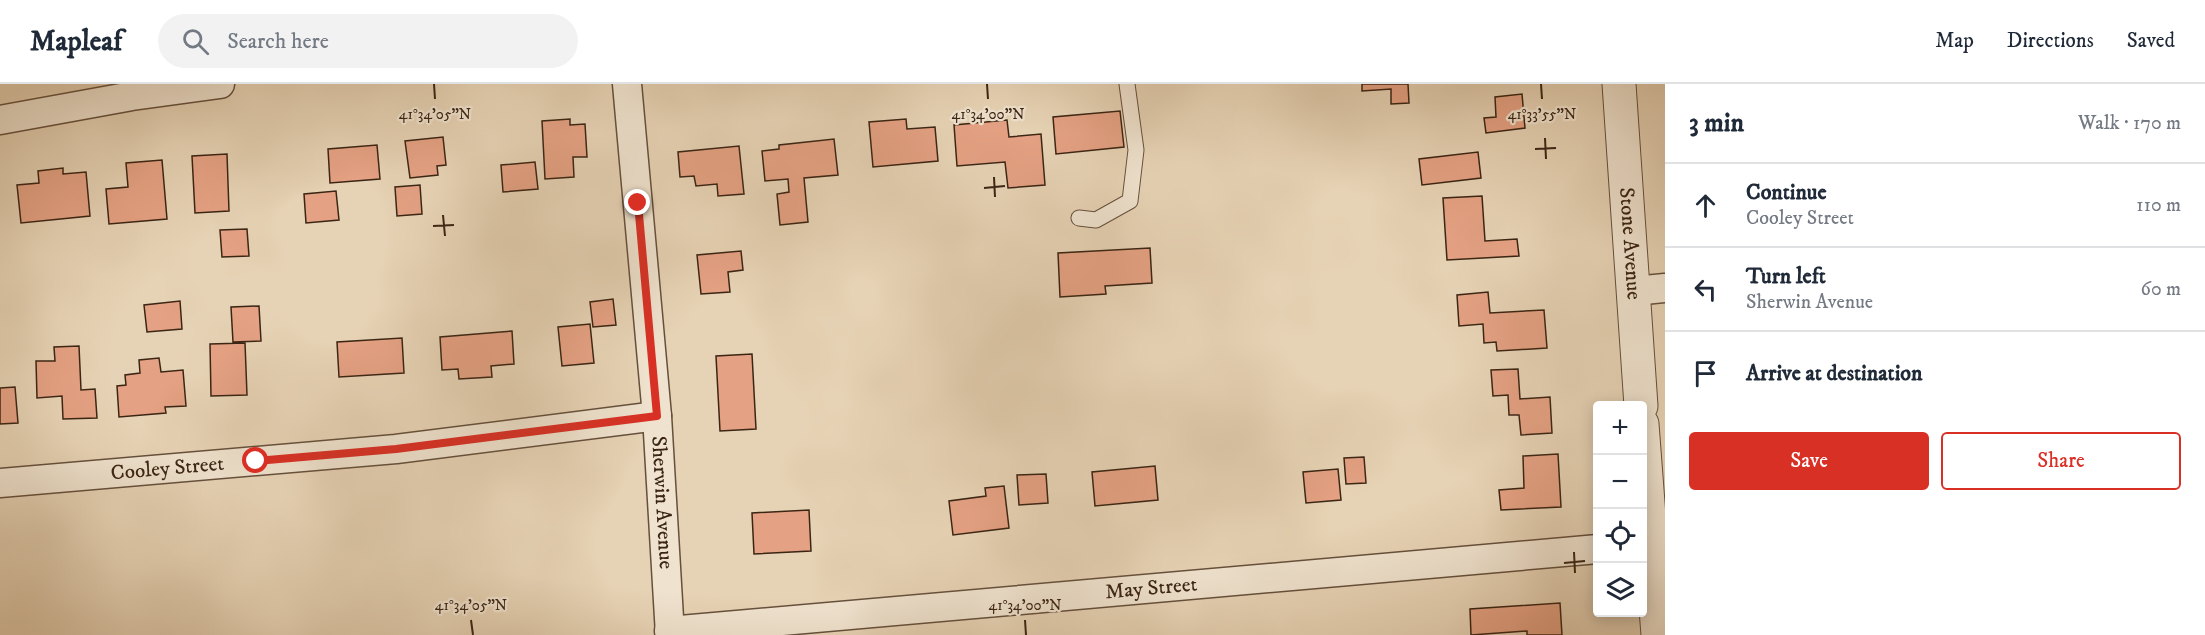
<!DOCTYPE html>
<meta charset="utf-8">
<style>
:root{--surface:#fff;--page:#f2f2f3;--text:#1f2937;--muted:#747a83;--line:#e0e1e3;--accent:#d93025}
body{margin:0;font-family:"IM FELL DW Pica",serif;background:var(--page);color:var(--text)}
.controls{position:absolute;right:18px;bottom:18px;display:grid;overflow:hidden;border-radius:6px;box-shadow:0 3px 15px #0003}
.controls button{width:54px;height:54px;display:grid;place-items:center;padding:0;border:0;border-bottom:2px solid var(--line);background:var(--surface);color:var(--text);font:30px sans-serif}
.stop{position:absolute;width:18px;height:18px;margin:-14px;border:4px solid #d93025;border-radius:50%;background:#fff}
.stop.end{background:#d93025;border-color:#fff;box-shadow:0 2px 6px #0008}
.list{margin:0;padding:0;list-style:none}
h2{display:flex;justify-content:space-between;align-items:center;height:78px;margin:0;padding:0 24px;font-size:26px}
h2 small{font-size:20px;font-weight:400;color:var(--muted)}
.list li{display:grid;grid-template-columns:39px 1fr auto;gap:18px;align-items:center;box-sizing:border-box;height:84px;padding:0 24px;border-top:2px solid var(--line)}
.list b{display:block;font-size:22px;white-space:nowrap}
.list p{margin:0;font-size:20px;white-space:nowrap;color:var(--muted)}
.list em{font-size:20px;font-style:normal;color:var(--muted)}
.actions{display:flex;gap:12px;padding:18px 24px}
.actions a{flex:1;padding:14px 0;border:2px solid var(--accent);border-radius:6px;text-align:center;font-size:21px;color:var(--accent)}
.actions .main{background:var(--accent);color:#fff}
.icon{flex:none;width:33px;height:33px;fill:none;stroke:currentColor;stroke-width:2;stroke-linecap:round;stroke-linejoin:round}
.map{position:relative;flex:none;width:1665px;height:551px;overflow:hidden}
header{display:flex;align-items:center;gap:36px;box-sizing:border-box;height:84px;padding:0 30px;background:var(--surface);border-bottom:2px solid var(--line)}
header strong{font-size:28px}
nav{display:flex;gap:33px;margin-inline-start:auto;font-size:21px}
.search{width:420px;height:54px;background:var(--page);display:flex;align-items:center;gap:15px;box-sizing:border-box;padding:0 21px;border-radius:33px;color:var(--muted);font-size:22px}
main{display:flex}
aside{flex:1;background:var(--surface)}
.map>svg:first-child{display:block}
.building{fill:#e4a183;stroke:#3b2514;stroke-width:1.5}
.lines{fill:none;stroke-linecap:round;stroke-linejoin:round}
.service-casing{stroke:#66503c;stroke-width:17}
.minor-casing{stroke:#66503c;stroke-width:31}
.tertiary-casing{stroke:#66503c;stroke-width:35}
.service{stroke:#efe2ce;stroke-width:15}
.minor{stroke:#efe2ce;stroke-width:28}
.tertiary{stroke:#efe2ce;stroke-width:33}
.route{stroke:#d93025;stroke-width:8}
.ticks{fill:none;stroke:#3b2514;stroke-width:2}
.labels{text-anchor:middle;dominant-baseline:central;stroke-width:4.5;stroke-linejoin:round;paint-order:stroke}
.street-label{font-size:21px;fill:#3b2514;stroke:#efe2ce}
.ticks-label{font-size:15px;text-anchor:middle;fill:#3b2514;stroke:#efe2ce;stroke-width:4.5;stroke-linejoin:round;paint-order:stroke}
</style>
<header>
<strong>Mapleaf</strong>
<div class="search"><svg class="icon" aria-label="search" viewBox="0 0 24 24"><circle cx="10" cy="10" r="6"/><path d="M15 15l6 6"/></svg>Search here</div>
<nav><a>Map</a><a>Directions</a><a>Saved</a></nav>
</header>
<main>
<div class="map">
<svg width="1665" height="551" viewBox="0 0 1665 551">
<rect width="100%" height="100%" fill="#e6d2b4"/>
<filter id="stains"><feTurbulence type="fractalNoise" baseFrequency=".00333" numOctaves="4"/><feColorMatrix values="0 0 0 0 .2 0 0 0 0 .09 0 0 0 0 .02 0 0 0 .5 -.17"/></filter>
<radialGradient id="worn" r=".72"><stop offset=".6" stop-color="#630" stop-opacity="0"/><stop offset="1" stop-color="#630" stop-opacity=".3"/></radialGradient>
<path class="building" d="M1362,0H1408L1409,19L1391,20V5L1362,7Z
M1522,10L1525,44L1486,49L1484,34L1496,33L1495,13Z
M1120,27L1124,63L1056,70L1053,33Z
M570,35V41L585,40L587,73H573L574,93L545,95L542,37Z
M906,35L907,45L935,43L938,77L873,83L869,38Z
M1007,36L1009,53L1041,50L1045,101L1008,104L1005,78L957,82L954,41Z
M443,53L446,81L437,82L438,91L410,94L405,57Z
M834,55L838,91L804,94L808,138L780,141L777,110L789,108L788,95L765,97L762,67L779,65V61Z
M377,61L380,95L330,99L328,65Z
M739,62L744,110L718,112L717,100L696,102L694,92L680,93L678,68Z
M1478,68L1481,94L1422,101L1419,75Z
M227,70L229,127L195,129L192,72Z
M162,76L167,135L109,140L106,105L128,103L126,79Z
M535,78L538,105L503,108L501,81Z
M63,84V90L86,88L90,132L21,139L17,101L39,99L38,87Z
M420,101L422,130L397,132L395,103Z
M336,107L339,136L306,139L304,110Z
M1482,112L1485,157L1517,155L1519,172L1447,176L1443,114Z
M247,145L249,172L222,173L220,146Z
M1150,164L1152,199L1105,202L1106,210L1060,213L1058,169Z
M741,167L743,186L728,188L730,208L701,210L697,171Z
M1488,208L1490,229L1544,226L1547,264L1497,267L1496,258L1484,259L1483,240L1459,242L1457,211Z
M613,215L616,241L593,243L590,218Z
M180,217L182,245L147,248L144,221Z
M259,222L261,257L233,258L231,223Z
M590,240L594,279L562,282L558,243Z
M512,247L514,280L491,282L492,293L459,295L458,285L442,286L440,253Z
M402,254L404,289L339,293L337,258Z
M245,259L247,311L211,312L210,260Z
M79,262L81,306L95,305L97,334L63,335L62,312L37,314L36,277H55L54,263Z
M752,270L756,345L720,347L716,272Z
M159,274L161,288L183,286L186,322L165,323L166,329L119,333L117,302L126,301L125,291L140,289L139,276Z
M1518,285L1520,315L1550,313L1552,349L1521,351L1519,331H1509L1508,311L1493,312L1491,286Z
M15,303L18,339L0,340V304Z
M1558,370L1561,423L1501,426L1499,406L1524,404L1523,372Z
M1364,373L1366,399L1346,400L1344,374Z
M1155,382L1158,416L1095,422L1092,388Z
M1338,385L1341,416L1306,419L1303,388Z
M1046,390L1048,419L1019,421L1017,391Z
M1004,402L1009,444L953,451L949,417L986,412L985,404Z
M809,426L811,467L754,470L752,429Z
M1560,519L1562,551H1527V547L1471,551L1470,525Z"/>
<g class="lines">
<defs>
<path id="service" d="M1079,134L1096,136L1130,117L1136,66L1127,0"/>
<g id="minor">
<path id="s1" d="M627,0L657,332L670,551"/>
<path d="M0,36L132,12L220,0"/>
<path d="M1634,207L1665,204"/>
<path id="s2" d="M0,399L396,365L657,332"/>
<path id="s3" d="M669,547L1598,465"/>
</g>
<g id="tertiary">
<path id="s4" d="M1619,0L1641,322"/>
<path d="M1642,340L1658,551"/>
</g>
</defs>
<use href="#service" class="service-casing"/>
<use href="#minor" class="minor-casing"/>
<use href="#tertiary" class="tertiary-casing"/>
<use href="#service" class="service"/>
<use href="#minor" class="minor"/>
<use href="#tertiary" class="tertiary"/>
</g>
<g class="lines">
<path class="route" d="M256,377L396,365L657,332L638,119"/>
</g>
<path class="ticks" d="M434,0L435,15M987,0L988,15M1541,0L1542,15M1545,54L1546,75M1535,65L1556,64M994,93L995,113M984,104L1005,102M443,131L445,152M433,142L454,141M1574,468L1575,489M1564,479L1585,477M471,536L473,551M1025,536L1026,551"/>
<g class="labels">
<g class="street-label">
<text stroke="none"><textPath href="#s4" startOffset="160">Stone Avenue</textPath></text>
<text stroke="none"><textPath href="#s2" startOffset="168">Cooley Street</textPath></text>
<text stroke="none"><textPath href="#s1" startOffset="420">Sherwin Avenue</textPath></text>
<text stroke="none"><textPath href="#s3" startOffset="484">May Street</textPath></text>
</g>
</g>
<g class="ticks-label">
<text x="435" y="35">41°34'05"N</text>
<text x="988" y="35">41°34'00"N</text>
<text x="1542" y="35">41°33'55"N</text>
<text x="471" y="526">41°34'05"N</text>
<text x="1025" y="526">41°34'00"N</text>
</g>
<rect width="100%" height="100%" filter="url(#stains)"/>
<rect width="100%" height="100%" fill="url(#worn)"/>
</svg>
<div class="controls">
<button>+</button>
<button>−</button>
<button><svg class="icon" aria-label="locate" viewBox="0 0 24 24"><circle cx="12" cy="12" r="6"/><path d="M12 2v4M12 18v4M2 12h4M18 12h4"/></svg></button>
<button><svg class="icon" aria-label="layers" viewBox="0 0 24 24"><path d="M12 4l9 5-9 5-9-5zM3 14l9 5 9-5"/></svg></button>
</div>
<div class="stop" style="left:256px;top:377px"></div>
<div class="stop end" style="left:638px;top:119px"></div>
</div>
<aside>
<h2>3 min<small>Walk · 170 m</small></h2>
<ul class="list">
<li><svg class="icon" aria-label="ahead" viewBox="0 0 24 24"><path d="M12 20V5M6 11l6-6 6 6"/></svg><div><b>Continue</b><p>Cooley Street</p></div><em>110 m</em></li>
<li><svg class="icon" aria-label="left" viewBox="0 0 24 24"><path d="M17 20v-9H6M10 6l-5 5 5 5"/></svg><div><b>Turn left</b><p>Sherwin Avenue</p></div><em>60 m</em></li>
<li><svg class="icon" aria-label="arrive" viewBox="0 0 24 24"><path d="M6 21V4h12l-3 4 3 4H6"/></svg><div><b>Arrive at destination</b></div></li>
</ul>
<div class="actions"><a class="main">Save</a><a>Share</a></div>
</aside>
</main>
